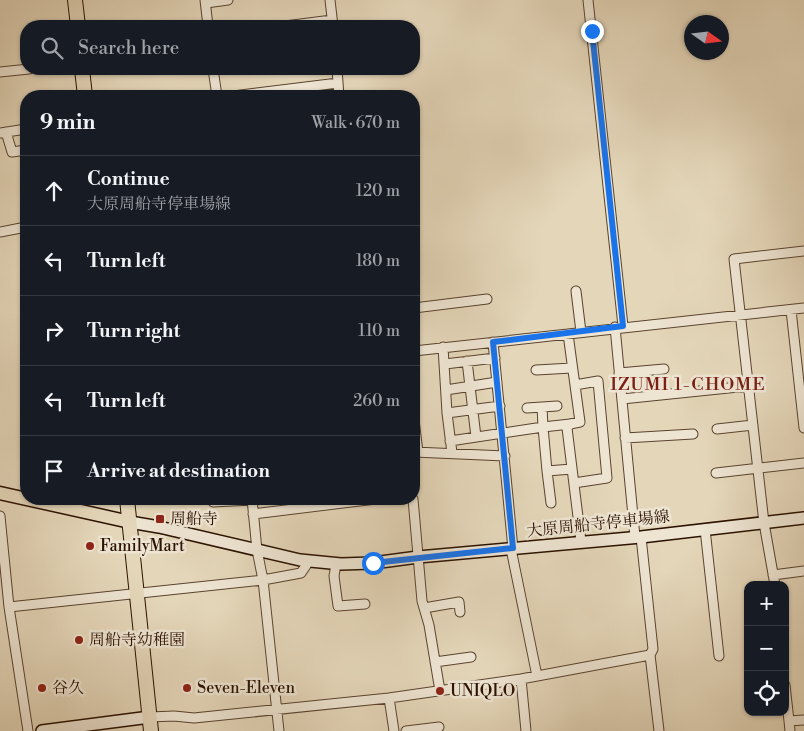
<!DOCTYPE html>
<meta charset="utf-8">
<style>
:root{--surface:#171b24;--page:#242831;--text:#f1f3f6;--muted:#9ea1a6;--line:#363941}
body{margin:0;font-family:"Libre Bodoni","Noto Serif JP",serif;background:var(--page);color:var(--text)}
.controls{position:absolute;right:15px;bottom:15px;display:grid;overflow:hidden;border-radius:10px;box-shadow:0 1px 4px #0004}
.controls button{width:45px;height:45px;display:grid;place-items:center;padding:0;border:0;border-bottom:1px solid var(--line);background:var(--surface);color:var(--text);font:25px sans-serif}
.compass{position:absolute;left:684px;top:15px;width:45px;height:45px;border-radius:50%;background:var(--surface);box-shadow:0 1px 4px #0004;rotate:104deg}
.stop{position:absolute;width:15px;height:15px;margin:-11px;border:4px solid #1a73e8;border-radius:50%;background:#fff}
.stop.end{background:#1a73e8;border-color:#fff;box-shadow:0 1px 5px #0008}
.list{margin:0;padding:0;list-style:none}
h2{display:flex;justify-content:space-between;align-items:center;height:65px;margin:0;padding:0 20px;font-size:21px}
h2 small{font-size:16px;font-weight:400;color:var(--muted)}
.list li{display:grid;grid-template-columns:32px 1fr auto;gap:15px;align-items:center;box-sizing:border-box;height:70px;padding:0 20px;border-top:1px solid var(--line)}
.list b{display:block;font-size:19px;white-space:nowrap}
.list p{margin:0;font-size:16px;white-space:nowrap;color:var(--muted)}
.list em{font-size:16px;font-style:normal;color:var(--muted)}
.icon{flex:none;width:28px;height:28px;fill:none;stroke:currentColor;stroke-width:2;stroke-linecap:round;stroke-linejoin:round}
.map{position:relative;flex:none;width:804px;height:731px;overflow:hidden}
.search{position:absolute;background:var(--surface);box-shadow:0 1px 4px #0004;left:20px;top:20px;width:400px;height:55px;display:flex;align-items:center;gap:12px;box-sizing:border-box;padding:0 18px;border-radius:20px;color:var(--muted);font-size:19px}
.panel{position:absolute;background:var(--surface);box-shadow:0 1px 4px #0004;left:20px;top:90px;width:400px;height:415px;border-radius:20px}
.map>svg:first-child{display:block}
.lines{fill:none;stroke-linecap:round;stroke-linejoin:round}
.minor-casing{stroke:#5a432e;stroke-width:11}
.secondary-casing{stroke:#2c1200;stroke-width:14}
.primary-casing{stroke:#2c1200;stroke-width:15}
.trunk-casing{stroke:#2c1200;stroke-width:16}
.minor{stroke:#ede4d2;stroke-width:9}
.secondary{stroke:#ede4d2;stroke-width:11}
.primary{stroke:#e4d6b9;stroke-width:12}
.trunk{stroke:#e4d6b9;stroke-width:14}
.route{stroke:#1a73e8;stroke-width:6}
.poi-dot{fill:#8f2418;stroke:#ede4d2;stroke-width:2}
.labels{text-anchor:middle;dominant-baseline:central;stroke-width:5;stroke-linejoin:round;paint-order:stroke}
.poi-label{font-size:16px;fill:#2c1200;stroke:#ede4d2;text-anchor:start}
.street-label{font-size:16px;fill:#2c1200;stroke:#ede4d2}
.neighbourhood-label{font-size:18px;letter-spacing:1px;fill:#7a1f14;stroke:#ede4d2}
</style>
<div class="map">
<svg width="804" height="731" viewBox="0 0 804 731">
<rect width="100%" height="100%" fill="#e4d6b9"/>
<filter id="stains"><feTurbulence type="fractalNoise" baseFrequency=".004" numOctaves="4"/><feColorMatrix values="0 0 0 0 .2 0 0 0 0 .09 0 0 0 0 .02 0 0 0 .5 -.17"/></filter>
<radialGradient id="worn" r=".72"><stop offset=".6" stop-color="#630" stop-opacity="0"/><stop offset="1" stop-color="#630" stop-opacity=".3"/></radialGradient>
<g class="lines">
<defs>
<path id="minor" d="M205,0L208,26
M330,0L333,26
M588,0L623,326
M206,3L228,0
M285,26L332,20
M213,69L217,96
M337,69L339,96
M0,72L29,69
M233,96L338,83
M6,132L12,152L26,150
M0,133L26,129
M0,232L26,227
M576,291L581,332
M414,308L487,299
M791,310L804,428
M615,327L635,537
M568,334L580,422L570,424L567,428L581,541
M493,342L513,549
M443,347L447,413L452,453
M414,351C544,336 674,322 804,308
M467,361L476,437
M445,364L495,358
M536,370L572,368
M619,373L664,369
M446,390L497,382
M622,399L748,386
M527,408L557,406
M447,413L500,406
M414,420L418,452
M570,424L543,427L547,471L572,469
M717,429L753,425
M625,438L693,434
M450,441L543,427L542,407
M414,452L505,456
M547,471L551,503
M716,473L804,463
M574,483L607,478L598,381L575,385
M252,499L257,550L263,580L279,731
M413,499L422,601L429,625L440,691
M213,502L252,500
M253,514L376,499
M0,516L9,607L28,731
M705,529L719,656
M641,537L653,649L650,655L659,731
M511,549L537,676
M336,564L334,576L338,606L365,604
M773,575L804,571
M775,585L764,523L734,259L804,251
M9,607L263,580L301,573L309,561
M424,608L459,602L460,612
M435,662L471,657
M521,679L526,731
M785,685L789,721
M389,698L394,731
M150,717L174,716L194,718L389,698L521,679L650,655
M406,731L439,727
M790,731L789,721L804,720"/>
<path id="secondary" d="M130,522L159,527L300,560L341,564L373,563L418,557L641,537L804,518
M42,731L150,717"/>
<path id="primary" d="M0,493L130,522"/>
<path id="trunk" d="M75,0L78,26
M82,69L85,96
M127,499L151,731"/>
</defs>
<use href="#minor" class="minor-casing"/>
<use href="#secondary" class="secondary-casing"/>
<use href="#primary" class="primary-casing"/>
<use href="#trunk" class="trunk-casing"/>
<use href="#minor" class="minor"/>
<use href="#secondary" class="secondary"/>
<use href="#primary" class="primary"/>
<use href="#trunk" class="trunk"/>
</g>
<g class="lines">
<path class="route" d="M373,563L513,548L493,342L623,326L592,31"/>
</g>
<g class="poi-dot">
<rect x="155" y="514" width="10" height="10" rx="2.5"/>
<circle cx="90" cy="546" r="5"/>
<circle cx="79" cy="640" r="5"/>
<circle cx="42" cy="688" r="5"/>
<circle cx="187" cy="688" r="5"/>
<circle cx="440" cy="691" r="5"/>
</g>
<g class="labels">
<g class="poi-label">
<text x="170" y="519">周船寺</text>
<text x="100" y="546">FamilyMart</text>
<text x="89" y="640">周船寺幼稚園</text>
<text x="52" y="688">谷久</text>
<text x="197" y="688">Seven-Eleven</text>
<text x="450" y="691">UNIQLO</text>
</g>
<g class="street-label">
<text transform="translate(598 524) rotate(-6)">大原周船寺停車場線</text>
</g>
<g class="neighbourhood-label">
<text x="688" y="384">IZUMI 1-CHOME</text>
</g>
</g>
<rect width="100%" height="100%" filter="url(#stains)"/>
<rect width="100%" height="100%" fill="url(#worn)"/>
</svg>
<div class="controls">
<button>+</button>
<button>−</button>
<button><svg class="icon" aria-label="locate" viewBox="0 0 24 24"><circle cx="12" cy="12" r="6"/><path d="M12 2v4M12 18v4M2 12h4M18 12h4"/></svg></button>
</div>
<svg class="compass" viewBox="-18 -18 36 36"><path d="M0-13l5 13h-10z" fill="#e53935"/><path d="M0 13l5-13h-10z" fill="#9ea1a6"/></svg>
<div class="stop" style="left:373px;top:563px"></div>
<div class="stop end" style="left:592px;top:31px"></div>
<div class="search"><svg class="icon" aria-label="search" viewBox="0 0 24 24"><circle cx="10" cy="10" r="6"/><path d="M15 15l6 6"/></svg>Search here</div>
<section class="panel">
<h2>9 min<small>Walk · 670 m</small></h2>
<ul class="list">
<li><svg class="icon" aria-label="ahead" viewBox="0 0 24 24"><path d="M12 20V5M6 11l6-6 6 6"/></svg><div><b>Continue</b><p>大原周船寺停車場線</p></div><em>120 m</em></li>
<li><svg class="icon" aria-label="left" viewBox="0 0 24 24"><path d="M17 20v-9H6M10 6l-5 5 5 5"/></svg><div><b>Turn left</b></div><em>180 m</em></li>
<li><svg class="icon" aria-label="right" viewBox="0 0 24 24"><path d="M7 20v-9h11M14 6l5 5-5 5"/></svg><div><b>Turn right</b></div><em>110 m</em></li>
<li><svg class="icon" aria-label="left" viewBox="0 0 24 24"><path d="M17 20v-9H6M10 6l-5 5 5 5"/></svg><div><b>Turn left</b></div><em>260 m</em></li>
<li><svg class="icon" aria-label="arrive" viewBox="0 0 24 24"><path d="M6 21V4h12l-3 4 3 4H6"/></svg><div><b>Arrive at destination</b></div></li>
</ul>
</section>
</div>
